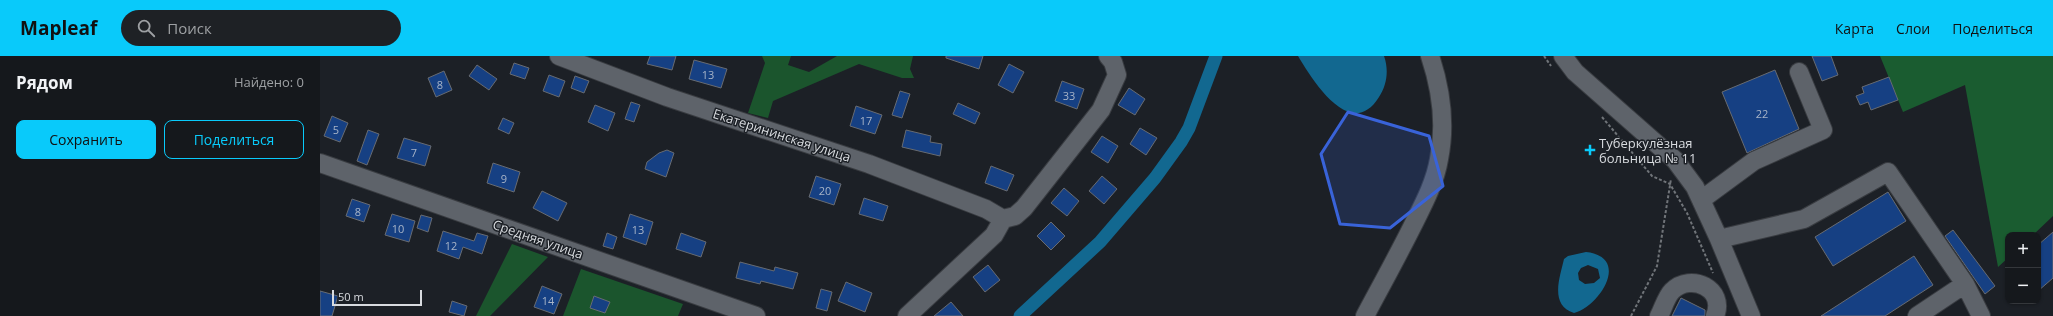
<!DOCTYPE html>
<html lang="ru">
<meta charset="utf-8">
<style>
:root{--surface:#15181c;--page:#1e2125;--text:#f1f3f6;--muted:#9da0a3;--line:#34373b;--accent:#09cafa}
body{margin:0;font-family:"Open Sans",sans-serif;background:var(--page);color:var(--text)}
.controls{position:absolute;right:12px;bottom:12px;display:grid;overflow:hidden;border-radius:8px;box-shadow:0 1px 3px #0004}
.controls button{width:36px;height:36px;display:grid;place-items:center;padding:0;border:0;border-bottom:1px solid var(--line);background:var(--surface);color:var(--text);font:20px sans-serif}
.scale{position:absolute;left:12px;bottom:10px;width:90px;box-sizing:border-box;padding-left:4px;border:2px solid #d8dbdf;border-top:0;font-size:11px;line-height:14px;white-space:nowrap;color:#d8dbdf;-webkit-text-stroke:3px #1c2026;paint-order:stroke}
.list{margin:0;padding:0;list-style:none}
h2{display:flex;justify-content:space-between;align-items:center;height:52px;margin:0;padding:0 16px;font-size:17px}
h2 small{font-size:13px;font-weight:400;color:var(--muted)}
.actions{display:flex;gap:8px;padding:12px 16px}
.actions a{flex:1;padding:9px 0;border:1px solid var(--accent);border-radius:8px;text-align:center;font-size:14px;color:var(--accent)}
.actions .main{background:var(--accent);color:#111}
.icon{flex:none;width:22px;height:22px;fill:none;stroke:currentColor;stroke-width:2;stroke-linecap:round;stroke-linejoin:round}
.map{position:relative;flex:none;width:1733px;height:260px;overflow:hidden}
header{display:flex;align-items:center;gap:24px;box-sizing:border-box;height:56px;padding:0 20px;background:var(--accent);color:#111}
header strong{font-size:19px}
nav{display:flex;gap:22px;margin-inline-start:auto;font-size:14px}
.search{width:280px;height:36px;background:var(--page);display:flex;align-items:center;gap:10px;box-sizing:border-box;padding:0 14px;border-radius:22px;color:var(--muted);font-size:15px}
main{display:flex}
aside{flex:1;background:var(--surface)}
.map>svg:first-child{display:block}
.green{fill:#1b552d}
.forest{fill:#1a5c30}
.water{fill:#126890;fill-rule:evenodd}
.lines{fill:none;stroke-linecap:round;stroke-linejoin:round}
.canal{stroke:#126890;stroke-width:13}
.building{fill:#164083;stroke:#676b72}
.minor-casing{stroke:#393c41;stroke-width:20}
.path{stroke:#707479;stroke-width:2;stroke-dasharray:3 2;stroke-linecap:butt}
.minor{stroke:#5e636a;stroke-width:18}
.marked{fill:#3963d9;fill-opacity:0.2;stroke:#3963d9;stroke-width:3;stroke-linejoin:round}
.poi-dot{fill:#09cafa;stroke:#1c2026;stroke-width:1.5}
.labels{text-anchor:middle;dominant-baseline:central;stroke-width:3;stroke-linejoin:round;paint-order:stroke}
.number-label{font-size:11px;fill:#a8b4c8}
.street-label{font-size:13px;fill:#d8dbdf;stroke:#1c2026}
.poi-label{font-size:13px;fill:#d8dbdf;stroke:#1c2026;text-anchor:start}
</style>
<header>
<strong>Mapleaf</strong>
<div class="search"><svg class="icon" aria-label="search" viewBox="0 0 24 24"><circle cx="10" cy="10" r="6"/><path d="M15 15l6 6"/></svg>Поиск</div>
<nav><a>Карта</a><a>Слои</a><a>Поделиться</a></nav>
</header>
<main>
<aside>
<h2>Рядом<small>Найдено: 0</small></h2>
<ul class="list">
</ul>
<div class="actions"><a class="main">Сохранить</a><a>Поделиться</a></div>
</aside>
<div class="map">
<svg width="1733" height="260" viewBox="0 0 1733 260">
<rect width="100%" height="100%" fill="#1c2026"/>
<path class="green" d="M442,0H471L468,9L489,16L517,0H593L590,13L594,22H582L539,8L453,45L448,62L428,57L445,7Z
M192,188L228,201L170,260H156Z
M261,213L363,248L358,260H243Z"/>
<path class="forest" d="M1560,0H1733V160L1713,179H1688V202L1678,211L1645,29L1583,56Z"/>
<path class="water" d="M978,0H1064C1069,14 1067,29 1059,41C1031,86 993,25 978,0Z
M1266,196C1311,201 1280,250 1254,257C1229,249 1240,221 1244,203L1248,200ZM1268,209L1278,213L1280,222L1274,227L1265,228L1259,224L1258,217L1261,212Z"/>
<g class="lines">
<path class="canal" d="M700,260L780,186L835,122L861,86L869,72L896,0"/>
</g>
<path class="building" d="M330,0H356L352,14L327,8Z
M626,0H663L659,13L626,2Z
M1492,0H1511L1518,19L1502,25Z
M374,4L407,13L401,32L369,23Z
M194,7L209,12L205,23L190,18Z
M689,8L704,16L693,37L678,29Z
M157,9L177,23L169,34L149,20Z
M1455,14L1479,73L1427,97L1402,36Z
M124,15L132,34L116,41L108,22Z
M229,19L245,25L239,41L223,35Z
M255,20L269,25L264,37L251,32Z
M1569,21L1578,44L1551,54L1548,46L1540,49L1536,40L1544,37L1542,31Z
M742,25L764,33L757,53L735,45Z
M809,32L825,43L815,59L798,49Z
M580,35L590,38L582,62L572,59Z
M311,46L320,49L314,66L305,63Z
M638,47L660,57L655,68L633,58Z
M275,49L295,57L288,75L268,66Z
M536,50L562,59L555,78L530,70Z
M12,60L28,67L20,86L4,80Z
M183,62L194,67L189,78L178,73Z
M820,72L837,82L826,99L810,88Z
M48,74L59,78L47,109L37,105Z
M586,74L611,80L610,86L622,88L620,100L582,91Z
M782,80L798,90L788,107L771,96Z
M84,82L111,90L105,110L77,102Z
M347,94L354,97L346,121L325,113L327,106L339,97Z
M173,107L200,116L194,136L167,127Z
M671,110L694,119L687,135L665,127Z
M496,120L521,128L514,149L489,141Z
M782,120L797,133L784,148L769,135Z
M744,132L759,145L747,160L731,147Z
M222,135L247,147L238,165L213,152Z
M1568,136L1586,165L1513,210L1495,181Z
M544,142L568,150L563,165L539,158Z
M32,143L50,149L44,166L26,160Z
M72,158L95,165L89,186L65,179Z
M310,158L333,166L326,189L303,181Z
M101,159L112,162L108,176L97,172Z
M731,166L745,180L731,194L717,180Z
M1633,174L1675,230L1665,238L1625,180Z
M123,175L154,185L157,177L168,180L162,198L143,191L139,203L117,195Z
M1733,176V222L1718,235V189Z
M287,177L297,181L293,193L283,190Z
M361,177L386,186L381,201L356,193Z
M1594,200L1613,229L1565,260H1501Z
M420,206L454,215L455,211L478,217L473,233L441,225L440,228L416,222Z
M668,209L680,224L665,236L653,221Z
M526,226L552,237L545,256L518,245Z
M222,230L242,238L234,258L214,251Z
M501,233L512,236L507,255L496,252Z
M0,235L18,240L12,260H0Z
M274,240L290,246L285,257L270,252Z
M1361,242L1385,254V260H1352Z
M132,245L147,250L144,260L129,256Z
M631,246L643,260H614Z"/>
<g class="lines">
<defs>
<path id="minor" d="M239,0L347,41L549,108L666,153L683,163
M1243,0L1255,16L1355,104L1375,131L1399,183L1431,260
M0,107L436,260
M1381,144L1434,105L1503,74L1479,16
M1399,183L1484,163L1568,116L1645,228L1661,260
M587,260L674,179L683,163L695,160L704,152L781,54L797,19L793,6L788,0
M1045,260C1061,230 1077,201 1092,171C1103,149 1115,127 1119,103C1126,68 1121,33 1110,0
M1339,260C1343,253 1346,241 1352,235C1371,216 1406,233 1395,260
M1597,260L1645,228"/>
</defs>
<use href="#minor" class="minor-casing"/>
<path class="path" d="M1224,0L1231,10
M1282,61L1332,120L1350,128L1367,157L1393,217
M1311,260L1337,210L1351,123"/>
<use href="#minor" class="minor"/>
</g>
<path class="marked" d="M1028,56L1109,80L1123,130L1070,172L1020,168L1001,98Z"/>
<path class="poi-dot" d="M1268 88h4v4h4v4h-4v4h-4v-4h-4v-4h4z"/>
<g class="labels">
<g class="number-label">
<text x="388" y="18">13</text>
<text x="120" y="28">8</text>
<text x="749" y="39">33</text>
<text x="1442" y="57">22</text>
<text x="546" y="64">17</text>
<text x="16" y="73">5</text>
<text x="94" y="96">7</text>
<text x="184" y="122">9</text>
<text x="505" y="134">20</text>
<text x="38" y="155">8</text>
<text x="78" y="172">10</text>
<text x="318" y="173">13</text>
<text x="131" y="189">12</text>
<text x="228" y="244">14</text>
</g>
<g class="street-label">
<text transform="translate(462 79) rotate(18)">Екатерининская улица</text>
<text transform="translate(218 183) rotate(19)">Средняя улица</text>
</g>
<g class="poi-label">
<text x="1279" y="87">Туберкулёзная<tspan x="1279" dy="15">больница № 11</tspan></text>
</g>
</g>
</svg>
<div class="controls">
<button>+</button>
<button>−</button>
</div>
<div class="scale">50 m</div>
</div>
</main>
